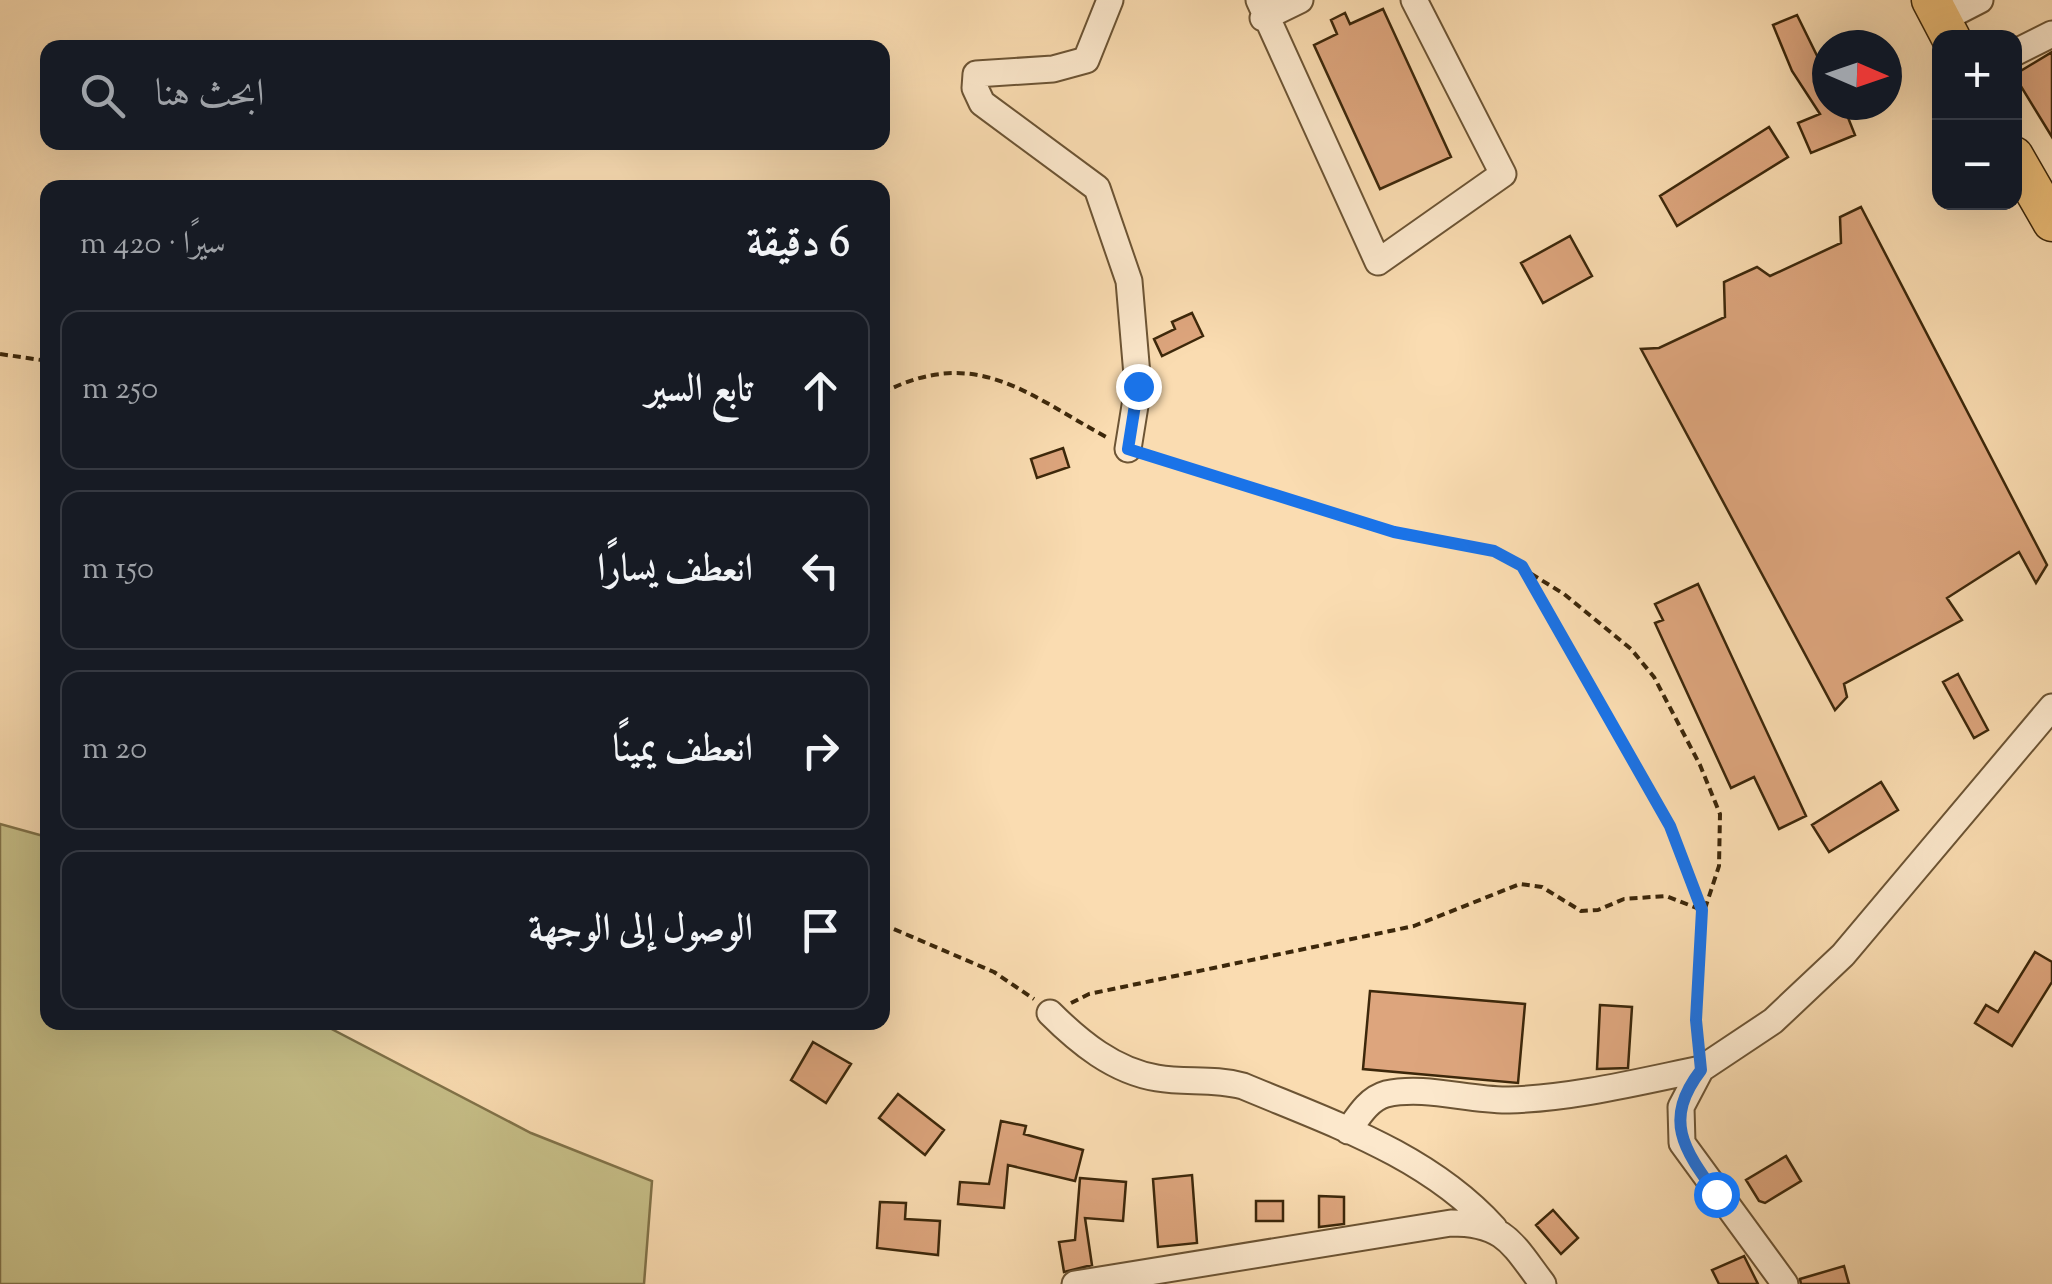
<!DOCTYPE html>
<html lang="ar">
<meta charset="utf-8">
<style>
:root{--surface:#171b24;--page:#242831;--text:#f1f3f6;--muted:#9ea1a6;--line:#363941}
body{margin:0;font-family:"Sorts Mill Goudy",Amiri,serif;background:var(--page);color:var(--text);direction:rtl}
.controls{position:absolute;right:30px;top:30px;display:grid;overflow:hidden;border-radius:20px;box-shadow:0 10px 40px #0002}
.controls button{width:90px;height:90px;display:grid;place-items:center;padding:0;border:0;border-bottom:2px solid var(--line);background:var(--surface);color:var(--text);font:50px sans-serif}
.compass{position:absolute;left:1812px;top:30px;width:90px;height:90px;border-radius:50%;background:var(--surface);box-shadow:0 10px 40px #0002;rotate:92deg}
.stop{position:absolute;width:30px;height:30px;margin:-22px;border:8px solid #1a73e8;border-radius:50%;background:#fff}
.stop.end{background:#1a73e8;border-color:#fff;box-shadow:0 2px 10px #0008}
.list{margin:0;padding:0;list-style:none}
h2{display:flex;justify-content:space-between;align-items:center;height:130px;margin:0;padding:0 40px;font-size:42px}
h2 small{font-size:32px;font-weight:400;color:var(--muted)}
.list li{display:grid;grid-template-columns:65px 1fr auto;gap:30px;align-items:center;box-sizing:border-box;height:160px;margin:0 20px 20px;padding:0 20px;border:2px solid var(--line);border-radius:20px}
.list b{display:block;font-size:38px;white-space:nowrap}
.list em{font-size:32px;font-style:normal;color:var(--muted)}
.icon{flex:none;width:55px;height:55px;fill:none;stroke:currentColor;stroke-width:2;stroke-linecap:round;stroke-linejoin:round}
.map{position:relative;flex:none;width:2052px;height:1284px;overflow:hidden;direction:ltr}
.search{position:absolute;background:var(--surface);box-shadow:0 10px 40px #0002;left:40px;top:40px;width:850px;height:110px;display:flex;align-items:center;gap:25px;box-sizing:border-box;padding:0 35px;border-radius:20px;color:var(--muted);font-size:38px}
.panel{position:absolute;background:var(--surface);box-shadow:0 10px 40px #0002;left:40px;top:180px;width:850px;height:850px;border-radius:20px;direction:rtl}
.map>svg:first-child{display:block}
.green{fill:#c6be87;stroke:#817248;stroke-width:2.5}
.building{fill:#dda57d;stroke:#3c270a;stroke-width:2.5}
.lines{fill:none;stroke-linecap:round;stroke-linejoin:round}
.minor-casing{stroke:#6c5434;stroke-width:29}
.highway-casing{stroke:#3c270a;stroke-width:41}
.path{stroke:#3c270a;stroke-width:4;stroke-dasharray:8 5;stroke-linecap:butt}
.minor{stroke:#fce8cc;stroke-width:25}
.highway{stroke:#edbe78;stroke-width:38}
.route{stroke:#1a73e8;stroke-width:12}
</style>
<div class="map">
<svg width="2052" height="1284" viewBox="0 0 2052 1284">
<rect width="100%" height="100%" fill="#fadcb1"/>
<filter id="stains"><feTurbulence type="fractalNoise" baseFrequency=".002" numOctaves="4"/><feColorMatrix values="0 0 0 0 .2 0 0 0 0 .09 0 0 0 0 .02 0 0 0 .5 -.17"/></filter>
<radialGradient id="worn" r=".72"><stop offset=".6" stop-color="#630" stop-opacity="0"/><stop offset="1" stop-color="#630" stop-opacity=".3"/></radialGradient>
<path class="green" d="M0,824L47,837L48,1022L320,1023L531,1133L652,1181L644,1284H0Z"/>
<path class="building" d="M1383,9L1451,157L1380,189L1314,45L1337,34L1331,20L1345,13L1350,24Z
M1797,15L1827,76V105H1843L1855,135L1811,153L1798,123L1820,114L1792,71L1773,25Z
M2052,52V137L2014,75Z
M1769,127L1788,157L1677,226L1660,196Z
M1861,207L2047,565L2036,583L2019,552L1947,598L1962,620L1844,684L1847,697L1835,710L1641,349L1659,348L1725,317L1724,282L1757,267L1770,276L1841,243L1840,217Z
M1570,236L1592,276L1543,303L1521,263Z
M1192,313L1203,336L1162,356L1154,339L1175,329L1172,322Z
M1063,448L1069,467L1037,478L1031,459Z
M1698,584L1806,816L1779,829L1754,777L1731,788L1655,623L1663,620L1655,604Z
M1958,674L1988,730L1974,738L1943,682Z
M1881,782L1898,810L1829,852L1812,825Z
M2035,952L2052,962V982L2012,1046L1975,1023L1986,1005L1998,1012Z
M1370,991L1525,1004L1518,1083L1363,1069Z
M1600,1005L1632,1007L1628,1068L1597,1069Z
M813,1042L851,1064L826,1103L791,1080Z
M898,1094L944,1130L925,1155L879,1118Z
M1001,1121L1026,1126L1024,1134L1083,1150L1075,1181L1008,1165L1004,1208L958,1204L960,1182L989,1184Z
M1786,1156L1801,1181L1765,1203L1759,1201L1746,1180Z
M1192,1175L1197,1243L1158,1247L1153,1179Z
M1080,1178L1126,1182L1123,1221L1085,1218L1092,1265L1064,1272L1059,1242L1075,1240Z
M1319,1196L1344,1197V1224L1319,1227Z
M1256,1201H1283V1221H1256Z
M880,1202L906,1203L905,1219L940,1221L938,1255L877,1248Z
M1553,1210L1578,1238L1561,1254L1536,1225Z
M1744,1256L1758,1284H1719L1712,1270Z
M1844,1266L1849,1284H1801L1800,1279Z"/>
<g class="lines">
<defs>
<path id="minor" d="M1110,0L1086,60L1053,69L976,74L975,88L982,103L1097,188L1129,281L1138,387L1128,449
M1259,0L1378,262L1503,174L1414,0
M1263,18L1300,0
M1943,19L1980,0
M2014,53L2052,34
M1050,1013C1079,1042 1114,1071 1157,1078C1186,1083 1213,1078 1243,1086C1331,1123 1428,1155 1494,1228
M1348,1131C1358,1117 1368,1099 1386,1094C1426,1085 1469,1101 1509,1100C1574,1098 1638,1082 1701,1069
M1075,1284L1451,1223C1506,1223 1513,1245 1543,1284
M1785,1284L1682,1143L1681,1107L1701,1069L1773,1021L1843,955L2052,707"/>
<path id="highway" d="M1931,0L1951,38
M2014,156L2052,222"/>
</defs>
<use href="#minor" class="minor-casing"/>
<use href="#highway" class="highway-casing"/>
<path class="path" d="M0,354L48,361
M882,393C976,345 1025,393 1108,438
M1148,455L1394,531L1494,551L1564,594L1631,649L1654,677L1700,765L1720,814L1719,866L1698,930V1044
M882,924L994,972L1034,999
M1071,1003L1089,994L1414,926L1520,884L1542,887L1581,911L1598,910L1624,899L1666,896L1702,910L1671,826L1525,570"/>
<use href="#minor" class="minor"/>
<use href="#highway" class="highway"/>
</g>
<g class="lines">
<path class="route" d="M1138,386L1128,449L1394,532L1494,551L1522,566L1670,826L1702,910L1696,1020L1701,1070C1663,1120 1683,1148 1716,1194"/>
</g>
<rect width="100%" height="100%" filter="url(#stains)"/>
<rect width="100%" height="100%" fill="url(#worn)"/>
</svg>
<div class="controls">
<button>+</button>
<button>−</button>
</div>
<svg class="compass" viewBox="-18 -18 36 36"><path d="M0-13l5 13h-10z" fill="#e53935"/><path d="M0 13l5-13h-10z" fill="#9ea1a6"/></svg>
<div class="stop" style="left:1716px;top:1194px"></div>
<div class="stop end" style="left:1138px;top:386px"></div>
<div class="search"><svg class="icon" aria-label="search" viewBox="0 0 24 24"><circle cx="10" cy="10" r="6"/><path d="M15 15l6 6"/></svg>ابحث هنا</div>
<section class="panel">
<h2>6 دقيقة<small>سيرًا · 420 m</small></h2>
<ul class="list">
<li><svg class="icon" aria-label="ahead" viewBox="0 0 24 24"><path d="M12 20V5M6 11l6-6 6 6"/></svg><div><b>تابع السير</b></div><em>250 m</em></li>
<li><svg class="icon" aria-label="left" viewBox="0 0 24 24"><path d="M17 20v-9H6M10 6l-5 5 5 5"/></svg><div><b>انعطف يسارًا</b></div><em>150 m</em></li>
<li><svg class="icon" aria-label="right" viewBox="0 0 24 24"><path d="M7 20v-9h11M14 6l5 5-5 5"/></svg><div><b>انعطف يمينًا</b></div><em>20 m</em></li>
<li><svg class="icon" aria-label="arrive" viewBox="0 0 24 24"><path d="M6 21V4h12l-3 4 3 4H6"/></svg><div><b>الوصول إلى الوجهة</b></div></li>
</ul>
</section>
</div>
